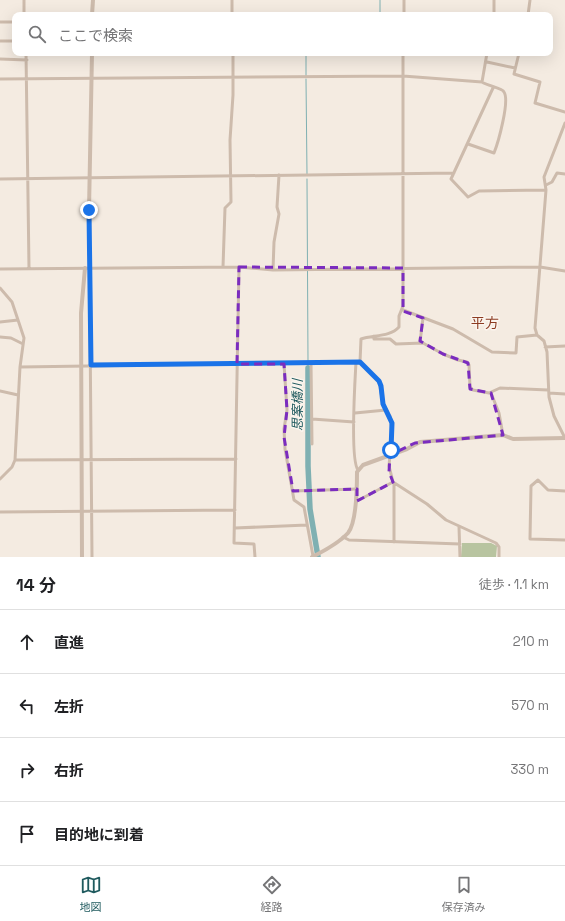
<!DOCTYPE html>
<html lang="ja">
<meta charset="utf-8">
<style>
:root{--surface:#fff;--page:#f6f6f6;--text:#202124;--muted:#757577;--line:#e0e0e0;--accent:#1f5a5e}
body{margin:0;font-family:"Space Grotesk","Noto Sans JP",sans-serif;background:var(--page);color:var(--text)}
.stop{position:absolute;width:12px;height:12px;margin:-9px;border:3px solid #1a73e8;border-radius:50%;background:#fff}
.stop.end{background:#1a73e8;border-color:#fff;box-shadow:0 1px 4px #0008}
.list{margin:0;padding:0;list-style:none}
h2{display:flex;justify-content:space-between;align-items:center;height:52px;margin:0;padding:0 16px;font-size:17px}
h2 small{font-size:13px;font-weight:400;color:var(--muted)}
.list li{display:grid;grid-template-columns:26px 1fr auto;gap:12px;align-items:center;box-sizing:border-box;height:64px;padding:0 16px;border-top:1px solid var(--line)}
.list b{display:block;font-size:15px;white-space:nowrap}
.list em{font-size:13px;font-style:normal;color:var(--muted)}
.icon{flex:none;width:22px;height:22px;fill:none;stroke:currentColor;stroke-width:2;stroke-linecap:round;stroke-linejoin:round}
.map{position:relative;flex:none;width:565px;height:557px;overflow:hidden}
.search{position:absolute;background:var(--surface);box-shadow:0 4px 16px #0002;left:12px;right:12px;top:12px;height:44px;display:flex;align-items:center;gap:10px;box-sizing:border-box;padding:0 14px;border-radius:8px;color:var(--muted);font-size:15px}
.sheet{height:308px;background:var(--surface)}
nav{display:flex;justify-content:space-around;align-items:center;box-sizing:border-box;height:56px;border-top:1px solid var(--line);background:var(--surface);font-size:11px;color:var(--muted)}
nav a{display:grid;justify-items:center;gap:2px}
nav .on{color:var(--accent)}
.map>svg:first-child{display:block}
.garden{fill:#b8c4a0}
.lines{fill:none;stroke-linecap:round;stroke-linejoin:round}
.stream{stroke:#7fb0b2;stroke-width:1}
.river{stroke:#7fb0b2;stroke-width:5.5}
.minor{stroke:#cdbbac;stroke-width:3}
.tertiary{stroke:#cdbbac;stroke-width:4}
.route{stroke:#1a73e8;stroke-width:5}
.marked{fill:none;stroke:#7b2cbf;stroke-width:3;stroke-dasharray:8 5;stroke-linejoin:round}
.labels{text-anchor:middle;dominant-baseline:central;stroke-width:3;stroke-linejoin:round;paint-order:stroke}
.water-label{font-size:13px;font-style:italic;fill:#1f5a5e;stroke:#fbf5ee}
.quarter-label{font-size:14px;fill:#8c3b22;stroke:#fbf5ee}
</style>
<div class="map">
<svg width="565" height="557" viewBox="0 0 565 557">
<rect width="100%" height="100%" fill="#f4ebe1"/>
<path class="garden" d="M462,543H491L497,546L496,557H461Z"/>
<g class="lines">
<path class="stream" d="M380,0V15
M306,53V76
M306,79L307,174
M307,179L308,361
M308,364V368"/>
<path class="river" d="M308,368V466L310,509L318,557"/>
<path class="minor" d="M24,0V15
M232,0V15
M494,0V15
M404,15V0
M528,15L530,0
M0,22H15
M0,41H15
M26,53L29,268
M403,53V306L399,316V327C390,337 374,335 361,339L360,362L379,381L383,404L390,416L392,430L389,466L393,482L427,504L446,520L496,543L499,547V557
M519,53L514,74L540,82L535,103L565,112
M0,59L27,60
M487,62L515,68
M0,79L403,76L482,82C488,86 502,88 504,92C510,101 498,143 494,153L468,144
M482,82L487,53
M493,88L451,179L468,197L479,191L546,190
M565,123L544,177L546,190L535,328L537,335L544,341L547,352L549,397L554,416L565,438
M0,179L454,173
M546,185L552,182L557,173L565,174
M89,210L92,557
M223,267L225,208L231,202L230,140L233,95V53
M239,267L234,543L254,544L255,557
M0,269L239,267L273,270L540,267L565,271
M273,270L274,242L279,214L277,207L279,175
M0,288L12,302L24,338L20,367L15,460L12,467L0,479
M403,310L453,329L492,352L516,353L517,337L537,335
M0,322L18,320
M374,336V339H390L396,344L423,343L443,354L458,360L467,362L469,365L470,387L473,390L489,393L500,388L548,390
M0,337L11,338L23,344
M420,342L423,318
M545,347L565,346
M356,362C355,380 350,460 358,470
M311,363L312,444
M284,364L287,410L284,429L285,449L294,500L304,507L313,556
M20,367L360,362
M0,391L18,395
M491,393L499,413L503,435
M549,393L565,394
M355,413L386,410
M312,419L354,422
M15,460L236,459
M293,491L357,489
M565,491L548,490L538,480L531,486L530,539L565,540
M357,501L393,482
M0,512L235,510
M459,527L460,557
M235,528L307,525
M343,537L349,540L460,544
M394,542V483"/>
<path class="tertiary" d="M92,15L93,0
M89,210L92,53
M82,557L81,313L85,268
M312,557C324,551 339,543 348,533C357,522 357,487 357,472L363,465L407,449L420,442L503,435L513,439L565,438"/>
</g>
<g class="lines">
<path class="route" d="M89,210L91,365L360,362L379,381L381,386L383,404L392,423L391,450"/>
</g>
<path class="marked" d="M239,267L403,268V311L423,318L420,341L443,354L468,363L470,389L491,393L503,435L415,443L390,455L389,472L393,482L357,501V489L293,491L284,437L287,410L284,364H237Z"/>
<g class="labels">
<g class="water-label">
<text transform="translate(297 405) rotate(-90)">思案橋川</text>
</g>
<g class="quarter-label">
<text x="485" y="323">平方</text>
</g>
</g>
</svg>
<div class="stop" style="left:391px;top:450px"></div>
<div class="stop end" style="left:89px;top:210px"></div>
<div class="search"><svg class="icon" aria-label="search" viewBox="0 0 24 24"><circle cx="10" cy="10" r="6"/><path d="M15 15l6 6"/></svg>ここで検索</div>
</div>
<section class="sheet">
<h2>14 分<small>徒歩 · 1.1 km</small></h2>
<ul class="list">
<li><svg class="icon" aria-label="ahead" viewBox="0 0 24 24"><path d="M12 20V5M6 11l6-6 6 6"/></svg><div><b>直進</b></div><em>210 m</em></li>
<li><svg class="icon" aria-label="left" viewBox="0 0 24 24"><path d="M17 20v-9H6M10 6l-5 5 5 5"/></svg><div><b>左折</b></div><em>570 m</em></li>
<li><svg class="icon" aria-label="right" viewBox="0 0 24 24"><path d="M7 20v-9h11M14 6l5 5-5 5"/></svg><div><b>右折</b></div><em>330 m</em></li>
<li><svg class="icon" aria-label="arrive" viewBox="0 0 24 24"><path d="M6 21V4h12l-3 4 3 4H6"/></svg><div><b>目的地に到着</b></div></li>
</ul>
</section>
<nav>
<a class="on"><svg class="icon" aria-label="map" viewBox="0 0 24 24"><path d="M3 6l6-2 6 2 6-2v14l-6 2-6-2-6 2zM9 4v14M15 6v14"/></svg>地図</a>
<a><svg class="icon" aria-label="directions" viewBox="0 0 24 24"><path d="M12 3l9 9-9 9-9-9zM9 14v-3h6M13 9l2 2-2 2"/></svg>経路</a>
<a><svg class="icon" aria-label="saved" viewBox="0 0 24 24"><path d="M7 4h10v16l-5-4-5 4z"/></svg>保存済み</a>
</nav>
